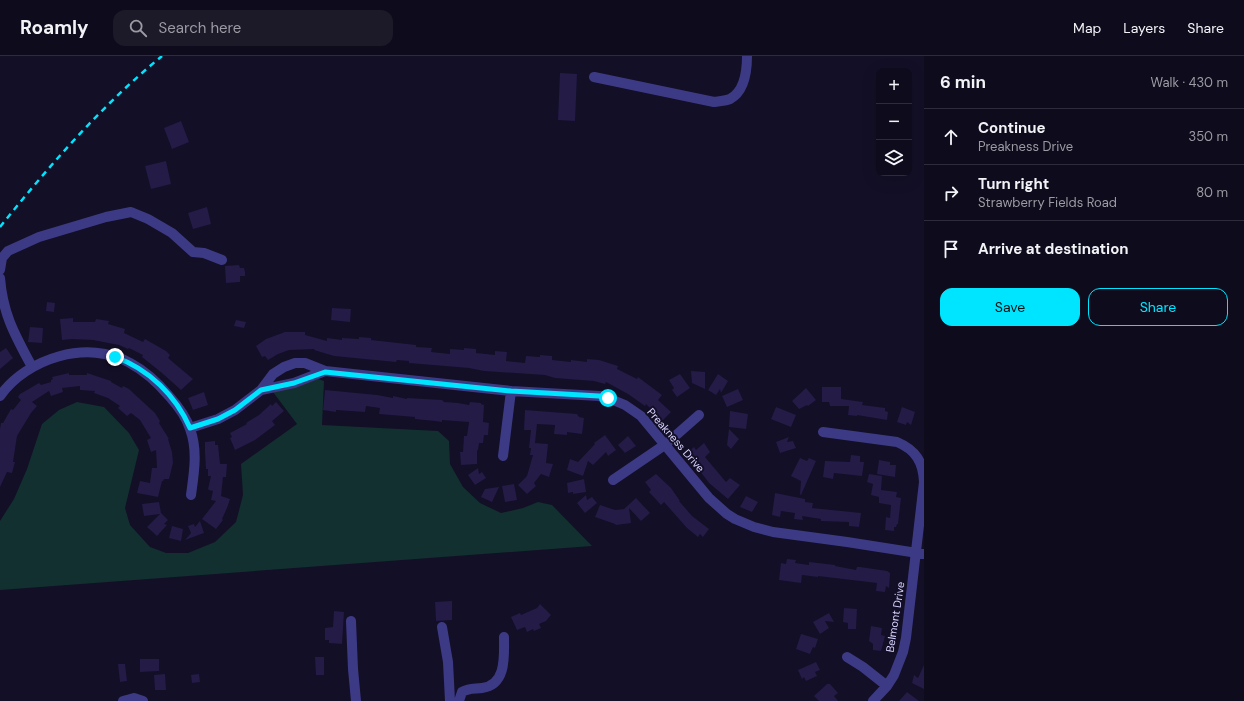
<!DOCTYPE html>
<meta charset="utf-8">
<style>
:root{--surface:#0e0b1c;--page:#1c1929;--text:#f1f3f6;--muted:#9b9ba3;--line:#2e2b3b;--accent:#00e5ff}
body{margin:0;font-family:"DM Sans",sans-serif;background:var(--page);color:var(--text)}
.controls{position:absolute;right:12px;top:12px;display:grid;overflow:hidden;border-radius:8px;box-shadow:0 4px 16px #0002}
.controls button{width:36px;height:36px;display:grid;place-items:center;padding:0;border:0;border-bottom:1px solid var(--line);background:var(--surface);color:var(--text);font:20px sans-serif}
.stop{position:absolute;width:12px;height:12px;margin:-9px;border:3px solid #00e5ff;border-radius:50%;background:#fff}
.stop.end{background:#00e5ff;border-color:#fff;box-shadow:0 1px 4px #0008}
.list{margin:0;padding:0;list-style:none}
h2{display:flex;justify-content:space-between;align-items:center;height:52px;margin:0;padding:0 16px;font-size:17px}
h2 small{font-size:13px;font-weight:400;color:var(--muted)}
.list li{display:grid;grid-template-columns:26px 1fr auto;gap:12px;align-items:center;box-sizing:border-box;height:56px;padding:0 16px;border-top:1px solid var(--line)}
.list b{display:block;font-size:15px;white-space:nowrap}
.list p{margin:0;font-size:13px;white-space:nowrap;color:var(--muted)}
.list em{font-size:13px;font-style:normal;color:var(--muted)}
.actions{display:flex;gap:8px;padding:12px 16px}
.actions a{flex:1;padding:9px 0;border:1px solid var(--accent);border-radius:12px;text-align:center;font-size:14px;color:var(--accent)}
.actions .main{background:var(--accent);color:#111}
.icon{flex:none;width:22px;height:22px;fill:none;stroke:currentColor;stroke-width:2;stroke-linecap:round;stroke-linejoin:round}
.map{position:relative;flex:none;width:924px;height:645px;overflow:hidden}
header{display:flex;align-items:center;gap:24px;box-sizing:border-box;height:56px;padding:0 20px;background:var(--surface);border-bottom:1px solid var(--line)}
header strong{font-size:19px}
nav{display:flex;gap:22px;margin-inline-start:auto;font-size:14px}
.search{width:280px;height:36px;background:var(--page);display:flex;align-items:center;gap:10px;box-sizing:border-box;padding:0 14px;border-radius:12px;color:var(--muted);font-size:15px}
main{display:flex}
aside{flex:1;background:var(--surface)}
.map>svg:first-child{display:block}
.green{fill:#12302f}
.building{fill:#241b47}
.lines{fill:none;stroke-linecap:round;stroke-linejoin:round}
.minor{stroke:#3d3a85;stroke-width:10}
.rail{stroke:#00e5ff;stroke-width:2.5;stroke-dasharray:6 5;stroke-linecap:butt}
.route{stroke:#00e5ff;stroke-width:5}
.labels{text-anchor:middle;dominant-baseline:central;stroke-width:4;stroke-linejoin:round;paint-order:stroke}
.street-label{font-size:11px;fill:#d9d4ff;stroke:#130f26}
</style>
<header>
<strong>Roamly</strong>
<div class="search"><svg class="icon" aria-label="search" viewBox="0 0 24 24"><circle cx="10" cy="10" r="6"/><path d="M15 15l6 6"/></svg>Search here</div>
<nav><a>Map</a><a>Layers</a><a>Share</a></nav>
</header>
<main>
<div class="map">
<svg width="924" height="645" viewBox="0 0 924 645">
<rect width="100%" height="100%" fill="#130f26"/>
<path class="green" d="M318,323L324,325L322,369L438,375L449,385L450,408L463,431L480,447L501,457L523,452L538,446L552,449L592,490L0,534V465L14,443L27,413L42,368L59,354L77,346L104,351L129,377L139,394L125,452L130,469L150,491L166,497H188L215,486L236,466L243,439L241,408L297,368L273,336Z"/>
<path class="building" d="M560,17L577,18L575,65L558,64Z
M181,65L189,86L172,93L164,72Z
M166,105L171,128L151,133L145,110Z
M207,151L211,168L193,173L188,157Z
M239,209L240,212H244L245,216V220H240V226L226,227L225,210Z
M47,246L55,247L54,256L46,255Z
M332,252L351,253L350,266L331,264Z
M73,262V266H95L96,263L109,265L108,268L125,273L124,277L143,286L145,283L166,295L170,299L168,302L193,323L181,334L162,317L142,301L143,299L129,292L128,293L119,289L93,284L72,283L62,284L60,263Z
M236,264L246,266L244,272L234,270Z
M30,271L43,272L42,287L28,286Z
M285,276H305V279L327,285V282L342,284V282L359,283V281L371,282V284L416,289V291L432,292L431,296L450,298V293L464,294V292L476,293V297L495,299V295L507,296L506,305L525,307L526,300L540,301V299L552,300V304L571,306V304L587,306V303L599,304L618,310L617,313L637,323L638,321L662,339L658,344L671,356L663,364H662L646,348L645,350L628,338L606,326L605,328L594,325L555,322L545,319L484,315L469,312L409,307V305L397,304L396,306L334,300L314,294L315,293L289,294L278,298L268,304L265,300L262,301L256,290L266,283Z
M6,292L13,302L0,313V296Z
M691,315L705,316V333L692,327Z
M69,317V319H87V317L111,325V326L122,332L123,330L129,333L155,357L160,365L159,367L169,383H168L172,396L173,407L169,423H164L163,425H162L158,441L137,437L140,425L150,427L152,412H157L156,394L151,396L147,384L151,382L140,364L131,357L127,360L118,352L120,350L108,342L94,337L95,335L80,334V330L62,332L63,336L51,340L49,335L32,346L37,350L31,357L17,380L13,406H15L12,417L7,416L0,431V373L1,367H3L11,353L13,354L21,344L18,341L20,338L39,327L41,329L51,326V324L53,323L52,321Z
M680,318L690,332L677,341L672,334L674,332L669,324Z
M718,318L728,325L721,337L720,333L716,339L708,334Z
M822,331H841V343L863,346L862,349L885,352V355L888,356L887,364L857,359V360L848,359L849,350H830L829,346H822Z
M806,332L816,344L808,350L807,349L799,353L792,345Z
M738,333L743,344L727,351L722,340Z
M325,334L377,339L393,342V340L407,343V342L442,344L444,346L458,347L469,349L470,346L481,347V348L484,349L483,366L489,367L488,379H484L483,387H479L478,394H477V408L461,409L460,396H463L464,380H467L469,366L442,364V366L435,365L415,363V361L379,358L380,352L366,350L365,356L336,354V356L323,354Z
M204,336L208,349L193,354L188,342Z
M276,346L284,355L272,365L275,369L255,384L235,394L230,382L232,381L230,377L247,368L246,367L259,359L271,348L272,350Z
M776,351L796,359L791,371L771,363Z
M902,351L915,356L911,369L907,366L906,369L897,366Z
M525,354L577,358L579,361L584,362L582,378L567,376V379L554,378L555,369L537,368L535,387L548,388L546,407L553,408L549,421L541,418L534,427L536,430L527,438L518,429L527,420L533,399H530L531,392H529L531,374H524Z
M730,355L748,358L746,373L729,371Z
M729,373L739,383L731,393L727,389Z
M605,379L616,394L608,400L606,396L593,409L588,405L583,420L567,414L570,403L578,406L595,388L594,387Z
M628,380L636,390L625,397L618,389Z
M789,381L787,386L793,385L796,392L780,397L776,386Z
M215,385V389H218L220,408H227L226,421H223L221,440L230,443L227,452L222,463L223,464L216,473L202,463L216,445L211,444L213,435L209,434L208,433L211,420H208V413H206L205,396V386Z
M704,387L710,396L705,401L726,426L730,422L740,429L728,443L709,427L697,411L698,409L687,397L694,391L696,394Z
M851,399L860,400V406H864L862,420L834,417L833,423L823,421L825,405L850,406Z
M800,402L807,405L809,402L816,405L801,439L800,438L801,425L791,420Z
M879,404L890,406V409H896L895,421L877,418Z
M478,412L479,418L482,416L486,422L475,429L468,419Z
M656,418L671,432L680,445H679L692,460L709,473L703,481L700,478L698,481L687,472L664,446L661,449L649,436L651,434L645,426Z
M869,418L882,420L881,434L897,436L896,441L901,442L898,468H897L896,471H894V475L885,474L886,461L890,462L891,449L879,447V441L871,439L873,428L867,426Z
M584,423L586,436L573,438V436L568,437L567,427Z
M514,428L517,444L505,446L502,430Z
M499,431L492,446L481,441L485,433Z
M775,437L805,443V446L813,447L812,452L861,457L859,471L849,470V466L821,465V463L802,460L803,464L794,463L795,457L781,455L780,461L772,459Z
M586,439L587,444L592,441L597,447L585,457L577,447Z
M746,440L758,446L752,456L740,451Z
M636,442L650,457L641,465L629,452L631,467L616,469L615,468L595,461L600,449L615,454L624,453Z
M159,446L161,457L168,464L164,468L167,469L157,480L147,471L160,458L144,460L142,448Z
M200,465L204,477L185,484L191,477L188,470L194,468L195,471Z
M172,470L183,473L181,485L169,482Z
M787,503L796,504L795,507L809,509V506L835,509V510L856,514L857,511H860L887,515L890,517V519L889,532L886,530L885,536L876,535L877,527L818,520V521L802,519L801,527L779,524L781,507L786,508Z
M452,545V564L436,565L435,546Z
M540,548L551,559L546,565L539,568L541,572L534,575L533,573L527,576L525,571L517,574L511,561L520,557L521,559L537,552Z
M844,552L857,553L856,573H848V567L843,566Z
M334,555L344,556L342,588L329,587V584H325V572L333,571Z
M829,557L834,566L825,565L829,572L820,578L813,566Z
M871,570L882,572L881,579L885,580L881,595L873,594V588L869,585Z
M801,578L818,583L815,592L813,591L810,598L796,593Z
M315,601H324V619H316Z
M140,603H159V615L140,616Z
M816,606L820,614L815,616L817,620L806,625L804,621L802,623L798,614Z
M118,608H125L127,625L120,626Z
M924,609V633L912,627L914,619L918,622Z
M165,618L166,634H155L154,619Z
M199,618L200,626L192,627L191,619Z
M827,628H830L838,637L834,640L838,645H819L814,640Z
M907,636L919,645H899Z"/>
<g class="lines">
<path class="minor" d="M594,21L714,46C719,45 725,45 730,43C745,35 747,15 747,0
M0,214L2,202L8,195L39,181L106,161L131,156L148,163L172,177L193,196L204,197L222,204
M0,222C3,259 15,279 32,311
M261,334L294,327L325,315
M0,340C27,302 88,283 130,307C145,315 158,327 169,340C178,350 186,360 190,373C198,394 194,417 191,439
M190,372L218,363L235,354L261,334L273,318L284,311L295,307H305L325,315L511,335L599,340L608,342L625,349L641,360L709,442L727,458L735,463L754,471L773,476L847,486L924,498
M823,376L897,386C916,394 923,406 924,426L906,582L903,596L894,619L887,630L873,645
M503,400L511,335
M613,424L666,388L699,359
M351,565L353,613L356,645
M442,571L448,606L450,645
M847,601L863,611L887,630
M123,645L134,642L143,645
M459,645L462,636C468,632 474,633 482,632C507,629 504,599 504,581"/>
<path class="rail" d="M0,171C49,110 101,50 162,0"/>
</g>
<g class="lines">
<path class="route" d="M115,301C149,313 176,340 190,372L218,363L235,354L261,334L294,327L325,316L511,335L599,340L608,342"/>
</g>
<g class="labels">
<g class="street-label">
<text transform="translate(676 384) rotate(49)">Preakness Drive</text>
<text transform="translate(895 561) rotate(-81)">Belmont Drive</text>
</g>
</g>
</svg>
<div class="controls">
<button>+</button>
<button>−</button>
<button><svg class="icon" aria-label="layers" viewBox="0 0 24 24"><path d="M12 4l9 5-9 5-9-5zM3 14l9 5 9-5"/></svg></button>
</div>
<div class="stop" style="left:608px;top:342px"></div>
<div class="stop end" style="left:115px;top:301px"></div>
</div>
<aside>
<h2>6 min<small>Walk · 430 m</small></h2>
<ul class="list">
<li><svg class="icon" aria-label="ahead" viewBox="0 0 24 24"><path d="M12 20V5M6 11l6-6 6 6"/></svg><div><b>Continue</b><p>Preakness Drive</p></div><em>350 m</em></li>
<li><svg class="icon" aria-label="right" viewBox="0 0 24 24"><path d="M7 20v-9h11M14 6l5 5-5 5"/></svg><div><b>Turn right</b><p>Strawberry Fields Road</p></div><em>80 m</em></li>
<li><svg class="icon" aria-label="arrive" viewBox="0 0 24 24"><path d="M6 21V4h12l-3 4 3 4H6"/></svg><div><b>Arrive at destination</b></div></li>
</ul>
<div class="actions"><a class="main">Save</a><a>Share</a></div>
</aside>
</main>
